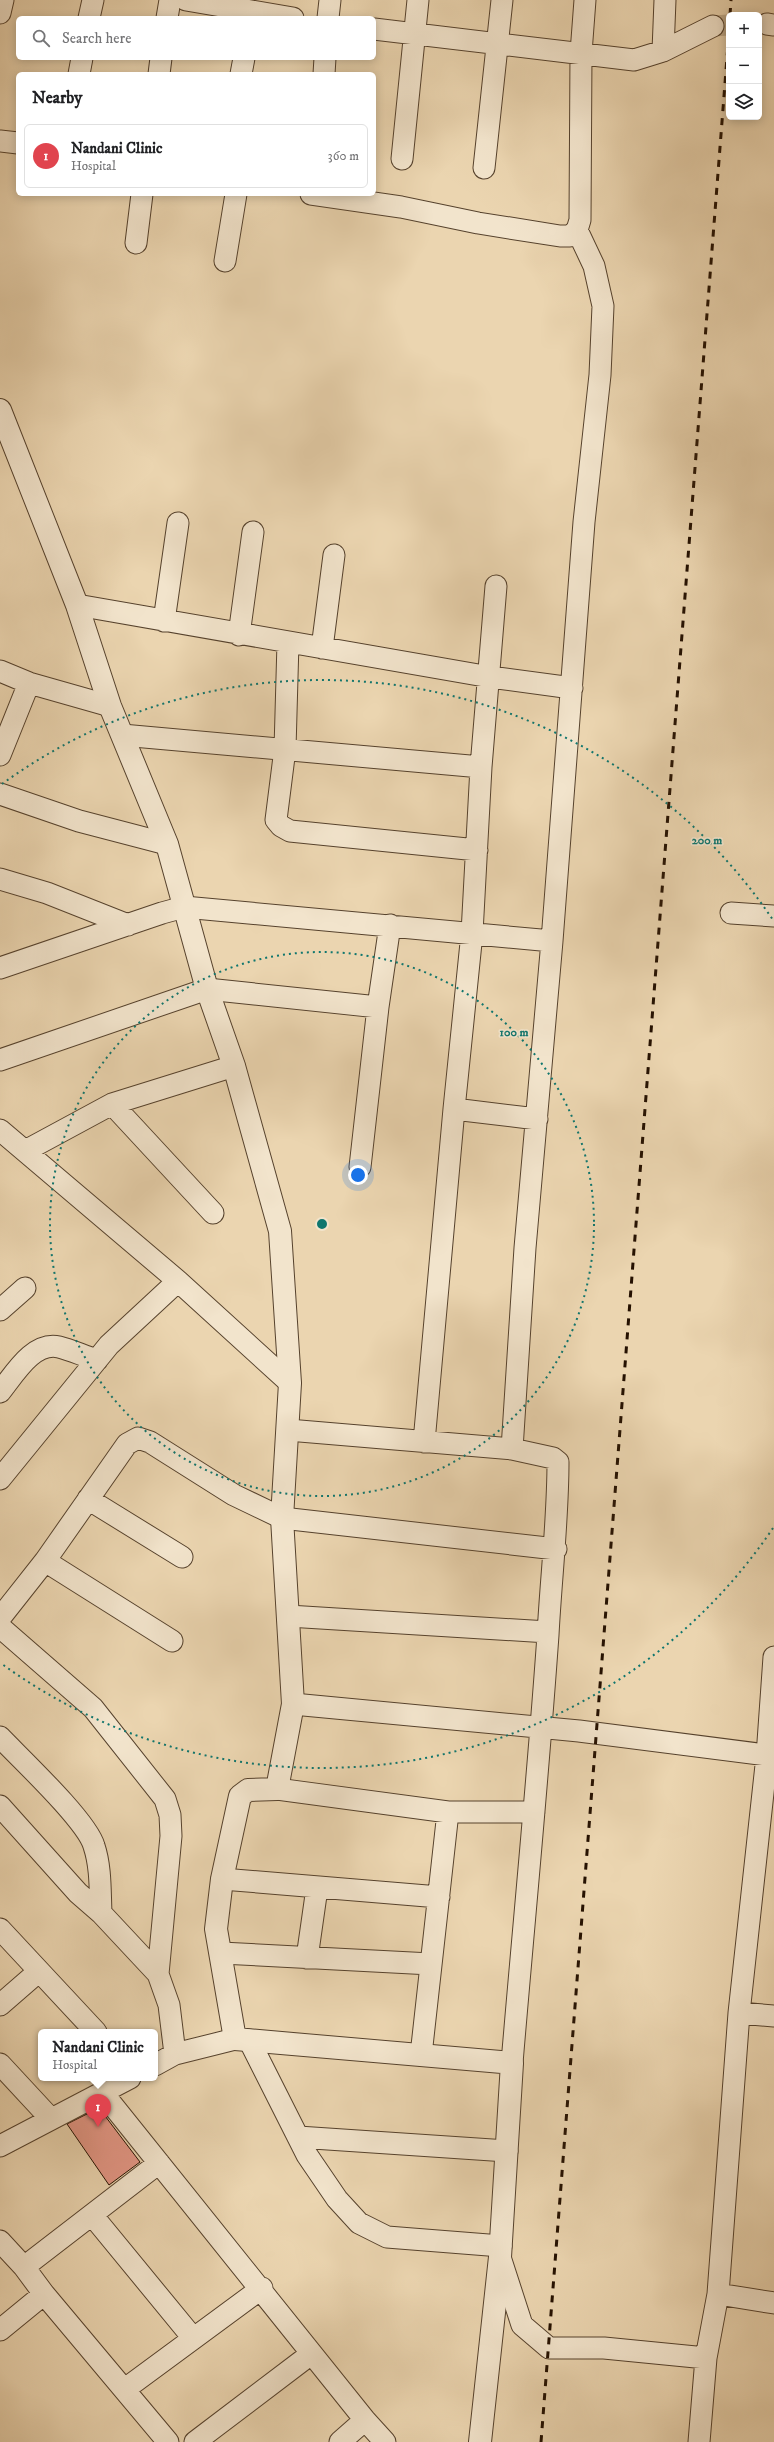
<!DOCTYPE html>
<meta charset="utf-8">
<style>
:root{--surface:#fff;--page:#f2f2f2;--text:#202124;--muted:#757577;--line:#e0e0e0;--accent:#7c3aed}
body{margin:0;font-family:"IM FELL DW Pica",serif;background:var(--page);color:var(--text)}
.controls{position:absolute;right:12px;top:12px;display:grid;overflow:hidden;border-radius:6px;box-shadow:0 2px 10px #0003}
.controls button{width:36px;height:36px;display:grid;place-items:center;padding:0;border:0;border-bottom:1px solid var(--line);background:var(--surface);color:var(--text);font:20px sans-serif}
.you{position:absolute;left:358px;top:1175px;width:14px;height:14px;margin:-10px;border:3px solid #fff;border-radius:50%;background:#1a73e8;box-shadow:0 0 0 6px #1a73e833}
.badge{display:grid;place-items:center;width:26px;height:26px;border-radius:50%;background:var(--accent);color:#fff;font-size:13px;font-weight:700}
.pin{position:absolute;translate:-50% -33px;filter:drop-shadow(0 1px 2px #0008)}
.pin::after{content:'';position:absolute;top:21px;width:14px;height:12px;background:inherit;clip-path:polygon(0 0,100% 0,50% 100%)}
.popup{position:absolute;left:38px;top:2029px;width:120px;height:52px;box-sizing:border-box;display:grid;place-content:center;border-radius:6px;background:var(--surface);filter:drop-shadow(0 1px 3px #0005);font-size:13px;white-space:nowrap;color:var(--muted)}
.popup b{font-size:15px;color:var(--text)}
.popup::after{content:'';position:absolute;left:50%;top:100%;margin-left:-8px;border:8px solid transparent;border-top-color:var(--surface)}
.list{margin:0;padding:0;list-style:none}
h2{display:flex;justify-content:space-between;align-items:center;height:52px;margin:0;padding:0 16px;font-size:17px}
h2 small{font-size:13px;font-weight:400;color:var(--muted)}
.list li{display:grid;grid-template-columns:26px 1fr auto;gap:12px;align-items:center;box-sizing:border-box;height:64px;margin:0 8px 8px;padding:0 8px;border:1px solid var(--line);border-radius:6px}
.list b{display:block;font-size:15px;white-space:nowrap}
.list p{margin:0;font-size:13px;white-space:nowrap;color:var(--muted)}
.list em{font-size:13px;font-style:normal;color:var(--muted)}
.icon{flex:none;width:22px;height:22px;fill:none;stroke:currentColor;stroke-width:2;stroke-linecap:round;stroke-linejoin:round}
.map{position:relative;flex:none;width:774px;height:2442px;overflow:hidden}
.search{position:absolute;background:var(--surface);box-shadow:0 2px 10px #0003;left:16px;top:16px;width:360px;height:44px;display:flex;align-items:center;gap:10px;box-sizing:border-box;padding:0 14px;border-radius:6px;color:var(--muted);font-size:15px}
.panel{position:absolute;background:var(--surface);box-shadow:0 2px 10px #0003;left:16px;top:72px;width:360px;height:124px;border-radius:6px}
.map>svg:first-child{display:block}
.building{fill:#e49786;stroke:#251101}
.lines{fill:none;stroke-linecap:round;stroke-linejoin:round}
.minor-tunnel{stroke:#c3ae8d;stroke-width:21;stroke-dasharray:21 10;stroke-linecap:butt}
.minor-casing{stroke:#56422d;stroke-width:23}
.tertiary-casing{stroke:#56422d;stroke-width:24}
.minor{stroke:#f2e4cc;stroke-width:21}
.tertiary{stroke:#f2e4cc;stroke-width:22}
.rail{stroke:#251101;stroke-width:3;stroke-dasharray:7 7;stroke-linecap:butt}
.ring{fill:none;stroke:#0f766e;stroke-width:2;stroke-dasharray:2 4}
.centre{fill:#0f766e;stroke:#f2e4cc;stroke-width:2}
.ring-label{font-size:12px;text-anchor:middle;font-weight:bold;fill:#0f766e;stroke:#f2e4cc;stroke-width:3;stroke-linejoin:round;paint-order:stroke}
</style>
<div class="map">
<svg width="774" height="2442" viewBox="0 0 774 2442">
<rect width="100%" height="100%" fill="#ebd5b0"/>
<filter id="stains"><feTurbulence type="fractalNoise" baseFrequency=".005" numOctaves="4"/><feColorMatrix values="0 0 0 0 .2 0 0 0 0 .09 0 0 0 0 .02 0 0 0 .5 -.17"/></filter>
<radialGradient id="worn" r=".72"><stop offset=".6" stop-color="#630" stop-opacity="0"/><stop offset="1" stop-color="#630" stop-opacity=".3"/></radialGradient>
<path class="building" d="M99,2108L140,2162L109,2185L67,2124Z"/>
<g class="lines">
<path class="minor-tunnel" d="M713,26L729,25"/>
<defs>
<path id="minor" d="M186,0L293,18
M0,13L3,0
M89,18L93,0
M167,18L170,0
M328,18L330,0
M767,24L774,25
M374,29L634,60L663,51L713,26
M663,51L665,0
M79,74L82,58
M159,74L161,58
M241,74L244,58
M324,74L325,58
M0,141L18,143
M402,159L418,0
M484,168L502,0
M311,194L401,207L478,223L560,236H570L577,230L580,220L581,53L585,0
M136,243L142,194
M225,261L236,194
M77,605L490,677L572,688
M164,621L178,523
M239,635L253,532
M288,642L285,749L276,820L281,826L290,831L477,850
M322,648L334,555
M0,671L29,683L110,706
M122,735L481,767
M0,755L29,683
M0,794L79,821L167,844
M0,879L47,893L128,925
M731,913L774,916
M0,968L162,913L184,907L552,941
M0,1060L207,989L378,1007
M112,1104L213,1213
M454,1109L537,1119
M0,1130L178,1281L290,1383
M25,1151L112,1104L234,1066
M360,1167L378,1007L390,925
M0,1310L25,1288
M0,1392C14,1375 33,1341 59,1347C71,1350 84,1356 97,1360
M288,1430L512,1449L553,1458L558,1462C558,1520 551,1577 548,1635C538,1778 524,1920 512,2063
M424,1442L454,1109L472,933L481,767L496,586
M512,1449L525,1248L552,941L584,522L600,375L603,306L594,266L577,230
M0,1479L109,1345L178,1281
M88,1499L182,1557
M45,1561L172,1641
M288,1616L548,1632
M0,1618L45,1561L127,1444L138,1438L150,1442L234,1495L282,1518L556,1549
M0,1627L93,1708L165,1799L170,1815L171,1836L158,1974
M293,1704L579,1731L774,1756
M0,1737C21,1759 87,1821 94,1846C101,1867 100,1891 101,1913
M277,1789L448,1812H534
M0,1806L78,1893L101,1913L158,1974L169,2005L175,2054
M222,1879L439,1897
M0,1929L96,2032
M221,1953L431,1964
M307,1958L317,1888
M0,2005L38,1972
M739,2013L774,2016
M249,2040L307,2155L337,2199L359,2223L387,2237L501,2246
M421,2055L448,1812
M0,2064L51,2119
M155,2065L175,2054L235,2039
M102,2092L365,2420L385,2442
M298,2137L507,2151
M0,2146L130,2078
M92,2215L193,2338
M0,2241L24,2267L44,2294L168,2442
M500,2257L522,2325L549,2348H604L706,2358L699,2442
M24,2267L159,2163
M718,2294L774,2303
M0,2330L44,2294
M706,2358L718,2294L739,2013L767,1756L774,1657
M125,2389L262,2288
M195,2442L311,2354
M340,2442L365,2420"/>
<path id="tertiary" d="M0,410L77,605L110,706L167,844L207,989L234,1066L280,1231L290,1383L282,1518L293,1704L277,1789L248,1790L240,1796L222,1879L216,1929L235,2039L512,2063L500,2257L480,2442"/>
</defs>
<use href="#minor" class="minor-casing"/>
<use href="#tertiary" class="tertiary-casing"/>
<use href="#minor" class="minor"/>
<use href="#tertiary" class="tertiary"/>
<path class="rail" d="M730,15L731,0
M541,2442L729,32"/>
</g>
<g class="ring">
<circle cx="322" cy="1224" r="272"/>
<path d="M773 1528A544 544 0 0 1 2 1664M2 784A544 544 0 0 1 773 920"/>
</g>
<circle cx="322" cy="1224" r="6" class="centre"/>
<g class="ring-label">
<text x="707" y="844">200 m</text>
<text x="514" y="1036">100 m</text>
</g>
<rect width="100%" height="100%" filter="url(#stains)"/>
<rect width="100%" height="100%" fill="url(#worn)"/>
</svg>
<div class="controls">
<button>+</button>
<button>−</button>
<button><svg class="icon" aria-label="layers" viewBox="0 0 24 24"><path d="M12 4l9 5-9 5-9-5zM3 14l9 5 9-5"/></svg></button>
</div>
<div class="you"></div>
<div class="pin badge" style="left:98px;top:2127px;background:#e0444e">1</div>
<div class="popup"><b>Nandani Clinic</b>Hospital</div>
<div class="search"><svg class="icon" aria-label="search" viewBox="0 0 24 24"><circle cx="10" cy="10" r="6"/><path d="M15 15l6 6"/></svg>Search here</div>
<section class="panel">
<h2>Nearby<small></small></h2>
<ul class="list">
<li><span class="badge" style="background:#e0444e">1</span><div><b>Nandani Clinic</b><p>Hospital</p></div><em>360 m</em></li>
</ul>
</section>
</div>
